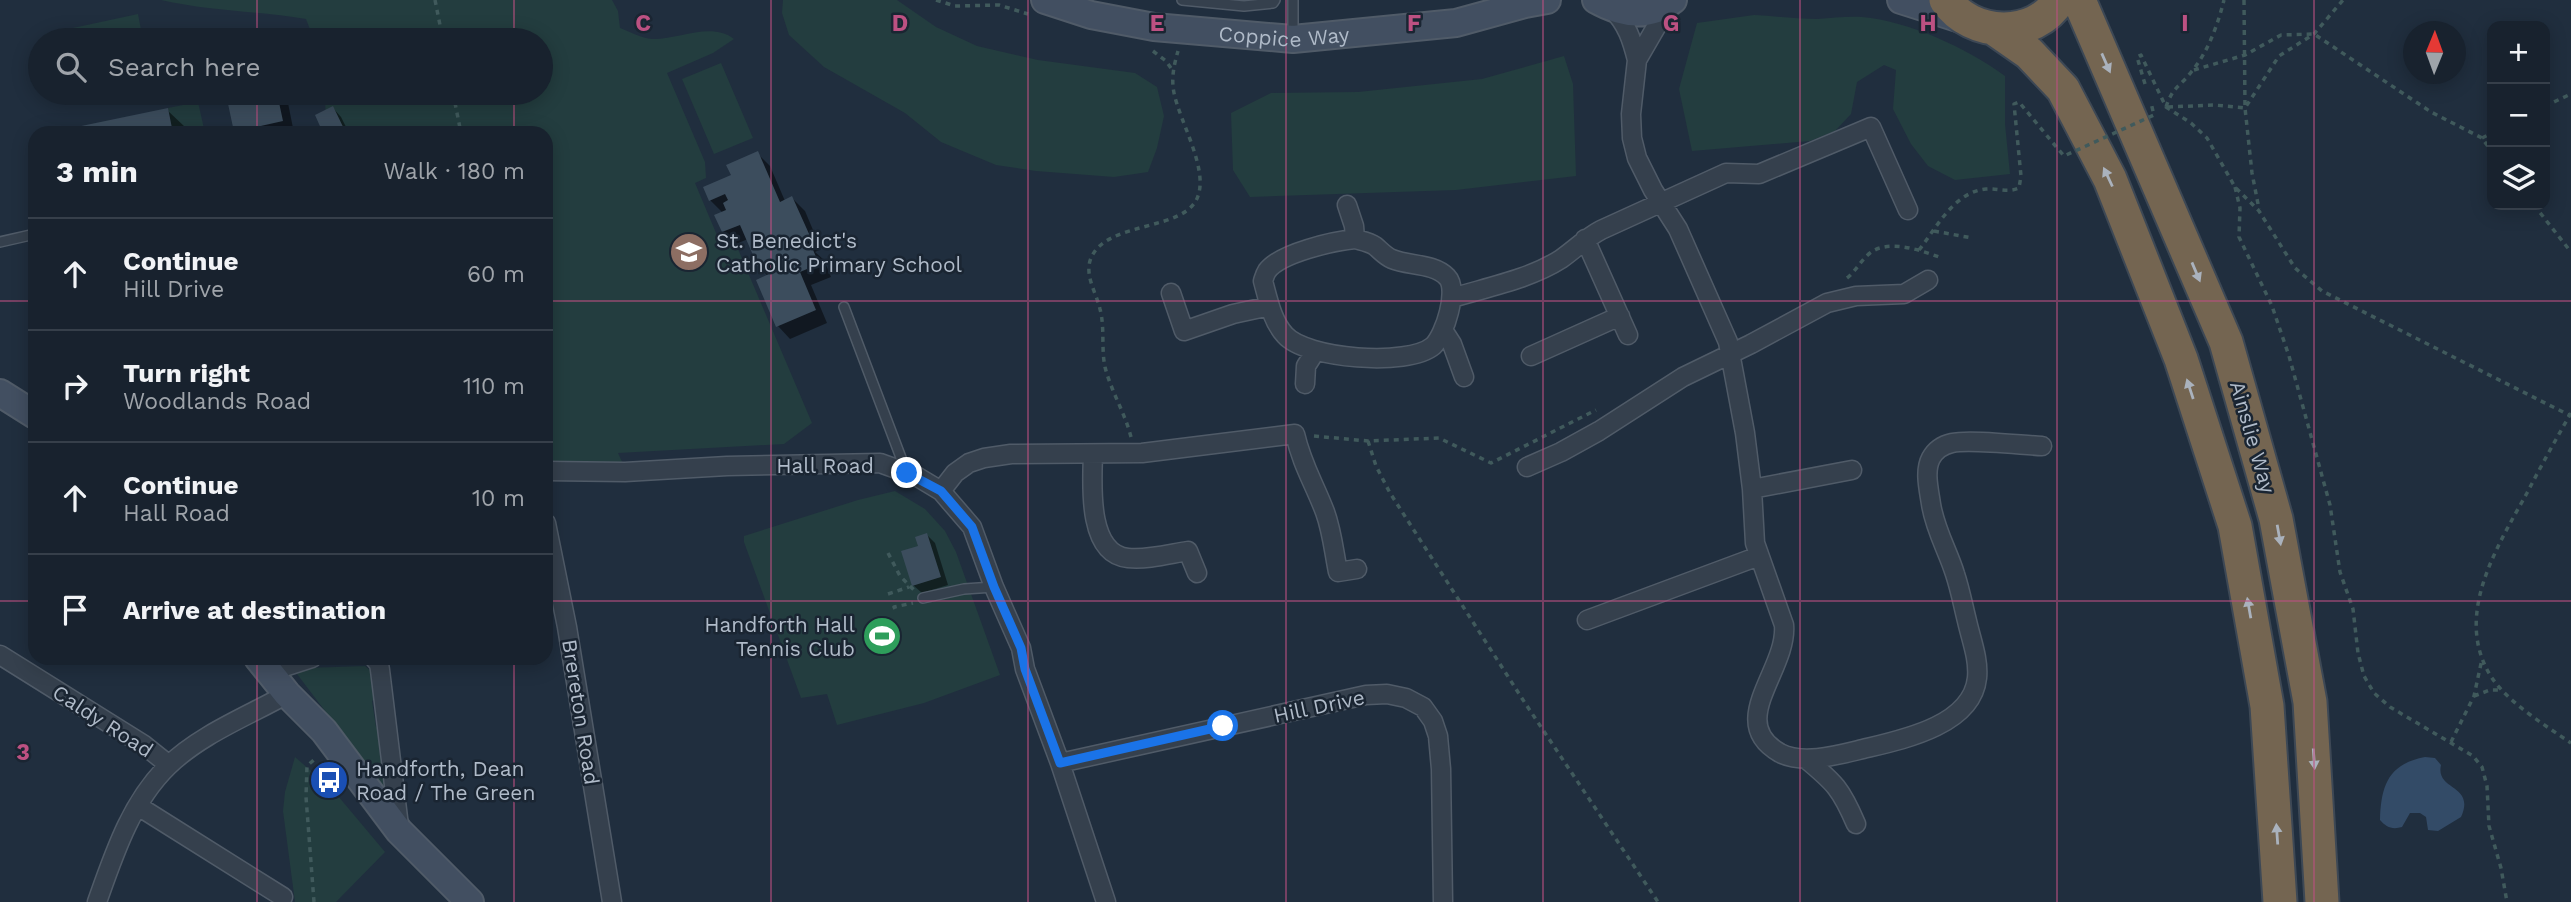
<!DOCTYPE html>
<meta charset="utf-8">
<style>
:root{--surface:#18222e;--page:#252f3a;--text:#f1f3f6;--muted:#9fa4aa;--line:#363f4a}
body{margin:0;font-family:"Work Sans",sans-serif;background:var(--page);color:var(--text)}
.controls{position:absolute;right:21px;top:21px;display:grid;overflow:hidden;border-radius:14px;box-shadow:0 4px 18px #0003}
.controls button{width:63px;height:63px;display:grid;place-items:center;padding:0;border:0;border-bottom:2px solid var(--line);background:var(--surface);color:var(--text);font:35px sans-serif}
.compass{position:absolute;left:2403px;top:21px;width:63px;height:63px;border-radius:50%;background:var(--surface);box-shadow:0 4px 18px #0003;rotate:1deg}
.stop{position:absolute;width:21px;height:21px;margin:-16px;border:5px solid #1a73e8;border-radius:50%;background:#fff}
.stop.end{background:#1a73e8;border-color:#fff;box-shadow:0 2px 7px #0008}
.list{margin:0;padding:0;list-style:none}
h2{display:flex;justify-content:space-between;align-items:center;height:91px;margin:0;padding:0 28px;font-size:30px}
h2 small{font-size:23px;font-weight:400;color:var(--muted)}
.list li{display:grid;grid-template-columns:46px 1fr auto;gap:21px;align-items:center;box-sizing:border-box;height:112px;padding:0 28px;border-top:2px solid var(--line)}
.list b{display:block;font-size:26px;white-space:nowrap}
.list p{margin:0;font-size:23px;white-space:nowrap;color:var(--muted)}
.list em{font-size:23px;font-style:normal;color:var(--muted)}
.icon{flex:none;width:38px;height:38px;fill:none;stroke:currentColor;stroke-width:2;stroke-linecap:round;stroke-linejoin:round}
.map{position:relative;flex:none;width:2571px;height:902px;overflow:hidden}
.search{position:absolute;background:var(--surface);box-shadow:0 4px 18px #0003;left:28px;top:28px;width:525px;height:77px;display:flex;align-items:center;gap:18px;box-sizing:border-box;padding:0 24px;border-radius:38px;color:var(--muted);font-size:26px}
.panel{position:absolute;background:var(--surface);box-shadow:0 4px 18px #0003;left:28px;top:126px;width:525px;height:539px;border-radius:21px}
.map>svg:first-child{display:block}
.green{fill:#233d3f}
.water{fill:#334b67}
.shadow{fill:#0007}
.building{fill:#3c4d5d}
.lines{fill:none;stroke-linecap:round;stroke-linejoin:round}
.lane-casing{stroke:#505b68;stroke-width:12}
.street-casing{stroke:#505b68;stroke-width:21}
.secondary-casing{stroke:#505b68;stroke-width:30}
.highway-casing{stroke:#3d4855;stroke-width:37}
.path{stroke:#405a5c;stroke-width:3.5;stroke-dasharray:5 5;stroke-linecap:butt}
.lane{stroke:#35404d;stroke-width:9}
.street{stroke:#35404d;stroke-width:18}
.secondary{stroke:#424f61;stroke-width:26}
.highway{stroke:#746551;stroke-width:33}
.path-bridge{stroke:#405a5c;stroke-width:3.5;stroke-dasharray:5 5;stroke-linecap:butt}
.oneway{fill:#aab2bd}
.route{stroke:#1a73e8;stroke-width:9}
.grid{fill:none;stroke:#bc5182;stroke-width:2;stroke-opacity:0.55}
.labels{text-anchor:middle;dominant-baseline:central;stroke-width:5;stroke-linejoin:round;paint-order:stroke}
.street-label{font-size:21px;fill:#b0bbc9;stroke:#1a2532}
.poi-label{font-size:21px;fill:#b0bbc9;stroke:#1a2532;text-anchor:start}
.grid-label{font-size:23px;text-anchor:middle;font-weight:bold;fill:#bc5182;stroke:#1a2532;stroke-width:5;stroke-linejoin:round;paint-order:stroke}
</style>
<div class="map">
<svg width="2571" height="902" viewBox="0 0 2571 902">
<rect width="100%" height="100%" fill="#202e3e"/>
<path class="green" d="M161,0H612L618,11L620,28C630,32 642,38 652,39C678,40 711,21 734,39L713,53L667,73L705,162L706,178L695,183L719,240L732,235L812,423L784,444L618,453L624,466L546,471V133H326L325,93H541V40H314L306,19C258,11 209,11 161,0Z
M783,0H897L936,27L977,46L1038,60L1135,73L1157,87L1164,116L1157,148L1148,172L1114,177L1036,171L996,165L941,142L905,113L824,67L789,35L782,13Z
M138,14L143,40H46L45,34Z
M1754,15C1775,16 1797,19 1818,19C1833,18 1847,16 1862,17C1908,21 1967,48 2005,76V124L2010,174L1955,180L1928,166L1911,144L1893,109L1896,70L1884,65L1857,82L1851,114L1835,131L1810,141L1692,151L1679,89L1697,23Z
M1564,56L1573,84L1576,176L1456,190L1250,197L1233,170L1231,113L1271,93L1358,92L1482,79Z
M721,63L753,138L714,154L682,79Z
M198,102L205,133H173L168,108Z
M895,491L925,509L945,531L956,552L1000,675L924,703L837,725L827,694L801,698L744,542V536L858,500Z
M365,666L371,671L375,699L372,701L376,727L379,729L386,782L385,790L297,674L306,668Z
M295,757L333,790L385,852L336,902H295L283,811L285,792Z"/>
<path class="water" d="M2425,757L2435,758L2441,765C2435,791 2476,784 2461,817L2438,831L2428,830L2426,817L2420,813H2410L2402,827C2392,830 2386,827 2380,820C2381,786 2388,764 2425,757Z"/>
<path class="shadow" d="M219,93H239L242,98L264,93H278L288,103L294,133H238L228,102Z
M333,108L341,117L349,133H325Z
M167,110L185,127L186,133H65Z
M757,153L770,166L785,201L792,198L805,211L821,249L815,252L824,260L831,277L811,285L827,323L790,339L778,326L768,276L760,268L748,239L736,244L723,231V213L710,200L705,188L733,176Z
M927,535L935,543L948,585L922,593L913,585L920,547Z"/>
<path class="building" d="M256,93H277L283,121L234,132L227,99Z
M333,106L346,133H323L315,115Z
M168,108L173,133H63L62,130Z
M758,151L780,202L792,196L810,236L804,238L807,247L811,245L819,264L800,272L816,310L776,327L756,280L773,272L770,264L759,269L740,225L722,232L714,215L726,210L723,203L728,200L725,194L709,201L703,187L731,175L726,165Z
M927,533L941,577L912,586L901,551L918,546L915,537Z"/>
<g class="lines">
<defs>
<path id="lane" d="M1182,0L1244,6L1273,3L1275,0
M1293,37V0
M0,242L35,234
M844,307L906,471
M923,598L964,589L994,587"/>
<path id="street" d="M1670,3L1637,60L1631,114L1632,138L1637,158L1653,190L1678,229L1728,342L1745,433L1752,489L1755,543L1784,625C1788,670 1725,722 1780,753C1803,765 1838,755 1863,749C1901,740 1972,726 1977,678C1979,659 1971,639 1967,621C1963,605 1960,589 1955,574C1948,551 1935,530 1931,504C1929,490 1924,471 1931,458C1936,449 1943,445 1952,443C1969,439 2021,445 2042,446
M1612,9C1627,24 1632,40 1637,60
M1347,205L1354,226L1355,239
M1355,239C1362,241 1369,242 1375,246C1380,250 1385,256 1392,259C1408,266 1434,263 1447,277C1459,289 1445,335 1433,346C1408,367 1306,359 1285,335C1272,321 1268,299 1263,281C1264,278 1265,274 1267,271C1280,253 1334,241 1355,239Z
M1585,239L1628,335
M1171,293L1184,331L1233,314L1270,306
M1452,298C1488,287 1530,279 1561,259C1575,249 1586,238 1601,230L1726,173L1759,174L1871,127L1908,210
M1443,330L1452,344L1464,377
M1531,356L1620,316
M1305,384L1306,366L1315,352
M1093,454C1092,484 1087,554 1128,558C1148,560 1169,554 1188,551L1197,573
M1527,467L1561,452L1599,431L1683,377L1751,344L1827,303L1856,296L1904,294L1928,280
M546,471L625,472L727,466L880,463L916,476L941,491L972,527L994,587L1021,648L1025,669L1060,763L1106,902
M1752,489L1852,470
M941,491L955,473L969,463L984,458L1011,454L1142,453L1295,434C1302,465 1314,483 1325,512C1332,531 1334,552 1338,572L1357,569
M546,523L567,627L612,902
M1587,620L1759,556
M0,655L144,745L169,765
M374,658L379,664L380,670L399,826
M269,672L312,658
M1806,759C1835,783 1841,789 1856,824
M1060,763L1366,695L1387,694L1406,698L1423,707L1433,721L1438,736L1441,769L1443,902
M138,806L283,897
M97,902C114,854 131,802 168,766C201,734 248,716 287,694"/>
<g id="secondary">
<path id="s1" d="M1045,0L1091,15L1154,27L1293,39L1456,23L1525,4L1547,0"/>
<path d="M1596,0C1621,14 1648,19 1673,0"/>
<path d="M1901,0L1967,21"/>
<path d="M0,393L35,415"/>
<path d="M258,658L287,694L324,731L399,831L470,902"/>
</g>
<path id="highway" d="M1946,0C1971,37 2035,40 2059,0
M2079,0L2226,342L2276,519L2310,702L2322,902
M1996,30L2029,53L2063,89L2110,179L2181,359L2235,526L2267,706L2280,902"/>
</defs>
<use href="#lane" class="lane-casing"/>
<use href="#street" class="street-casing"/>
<use href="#secondary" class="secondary-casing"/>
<use href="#highway" class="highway-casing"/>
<path class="path" d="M435,0L443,40
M936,0L955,6L999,5L1028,14
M2244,0L2245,108L2252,173L2259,209
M1153,51L1166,61L1173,71
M2194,70L2245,55L2281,35L2314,34L2431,112L2482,138L2492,152
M2145,84L2137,57L2141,55L2166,107L2191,123L2207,138L2235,187L2259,211L2295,268L2322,291L2571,416
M453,93L461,133
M2545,106L2571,94
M2166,107C2173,86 2180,87 2192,71C2208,52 2218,24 2224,0
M2168,107L2214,105L2245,108L2279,56L2314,34L2343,0
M2482,138L2492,133
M2235,187L2240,208L2239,237L2272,306L2289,356L2330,505L2340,572L2353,609L2358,653L2364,676L2374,693L2390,707L2473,756L2482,767L2487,786L2489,826L2501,868L2507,902
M2534,205L2571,252
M1934,231L1972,238
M1919,250C1937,227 1954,192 1986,189C1997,188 2008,193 2019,188L2021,176L2014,104L2019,102L2053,143
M1847,278C1856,271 1861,260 1870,253C1888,239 1920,250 1939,257
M2571,413C2556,439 2541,466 2527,493C2497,547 2452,617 2492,678C2509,703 2546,726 2571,743
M1314,436L1368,441L1439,438L1491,463L1596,410
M1131,437C1125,413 1111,391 1105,367C1101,348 1105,328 1100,309C1096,292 1084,275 1091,258C1107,220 1186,232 1198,196C1208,168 1180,122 1174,93C1171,78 1174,65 1178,51
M1368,441L1376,466L1390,493L1525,703L1658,902
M888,553L900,576L915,591
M888,594L909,587
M895,609L894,607L913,603
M2474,696L2490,690H2501
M2451,742L2474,696L2482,659
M314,902L306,797L307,766L316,758"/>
<use href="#lane" class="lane"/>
<use href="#street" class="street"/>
<use href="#secondary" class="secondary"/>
<use href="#highway" class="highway"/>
<path class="path-bridge" d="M2053,143L2064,156L2154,115L2151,103"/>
</g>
<defs><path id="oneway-solid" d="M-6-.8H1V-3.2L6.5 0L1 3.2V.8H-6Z" transform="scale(1.75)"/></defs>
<g class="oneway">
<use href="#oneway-solid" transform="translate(2106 63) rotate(66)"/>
<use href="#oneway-solid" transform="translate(2108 177) rotate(-115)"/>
<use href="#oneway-solid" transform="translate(2196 272) rotate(67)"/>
<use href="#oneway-solid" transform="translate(2190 389) rotate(-108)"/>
<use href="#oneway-solid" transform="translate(2279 535) rotate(80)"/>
<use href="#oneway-solid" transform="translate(2249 608) rotate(-100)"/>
<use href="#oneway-solid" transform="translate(2314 759) rotate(86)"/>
<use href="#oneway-solid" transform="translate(2277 834) rotate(-94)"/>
</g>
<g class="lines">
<path class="route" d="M907,473L941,491L972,527L994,587L1021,648L1025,669L1060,763L1223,726"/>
</g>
<path class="grid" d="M257,0V40M514,0V40M771,0V902M1028,0V902M1286,0V902M1543,0V902M1800,0V902M2057,0V902M2314,0V902M257,93V133M514,93V133M0,301H35M546,301H2571M0,601H35M546,601H2571M257,658V902M514,658V902"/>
<defs>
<symbol id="school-disc" viewBox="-11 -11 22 22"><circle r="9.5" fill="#8d6e63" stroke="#1a2532"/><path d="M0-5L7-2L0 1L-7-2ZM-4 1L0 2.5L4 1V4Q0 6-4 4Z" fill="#fff"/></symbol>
<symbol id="stadium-disc" viewBox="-11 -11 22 22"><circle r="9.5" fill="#2e9e5b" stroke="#1a2532"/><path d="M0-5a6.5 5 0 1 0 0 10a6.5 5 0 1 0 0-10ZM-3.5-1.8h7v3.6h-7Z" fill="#fff"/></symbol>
<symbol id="bus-disc" viewBox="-11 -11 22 22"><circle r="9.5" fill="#1a4fb4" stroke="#1a2532"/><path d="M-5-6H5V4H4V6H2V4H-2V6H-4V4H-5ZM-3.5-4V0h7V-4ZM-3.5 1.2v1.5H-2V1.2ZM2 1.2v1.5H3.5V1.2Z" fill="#fff"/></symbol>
</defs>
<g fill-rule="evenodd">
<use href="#school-disc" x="667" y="230" width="44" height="44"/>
<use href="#stadium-disc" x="860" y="614" width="44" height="44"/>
<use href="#bus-disc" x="307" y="758" width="44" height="44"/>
</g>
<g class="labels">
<g class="street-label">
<text stroke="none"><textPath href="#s1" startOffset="243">Coppice Way</textPath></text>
<text transform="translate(2253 437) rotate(74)">Ainslie Way</text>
<text x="825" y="465">Hall Road</text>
<text transform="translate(1319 706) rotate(-12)">Hill Drive</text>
<text transform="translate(581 712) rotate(81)">Brereton Road</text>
<text transform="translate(103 721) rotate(33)">Caldy Road</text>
</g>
<g class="poi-label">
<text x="716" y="240">St. Benedict's<tspan x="716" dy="24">Catholic Primary School</tspan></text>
<text x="855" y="624" text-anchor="end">Handforth Hall<tspan x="855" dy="24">Tennis Club</tspan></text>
<text x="356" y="768">Handforth, Dean<tspan x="356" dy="24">Road / The Green</tspan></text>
</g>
</g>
<g class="grid-label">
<text x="643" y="31">C</text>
<text x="900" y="31">D</text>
<text x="1157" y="31">E</text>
<text x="1414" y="31">F</text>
<text x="1671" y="31">G</text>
<text x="1928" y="31">H</text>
<text x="2185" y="31">I</text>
<text x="23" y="760">3</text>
</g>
</svg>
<div class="controls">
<button>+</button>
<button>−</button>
<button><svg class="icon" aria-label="layers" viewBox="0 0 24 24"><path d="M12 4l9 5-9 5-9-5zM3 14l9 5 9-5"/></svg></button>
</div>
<svg class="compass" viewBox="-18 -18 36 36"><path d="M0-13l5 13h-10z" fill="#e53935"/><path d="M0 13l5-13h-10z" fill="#9fa4aa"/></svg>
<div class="stop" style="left:1223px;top:726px"></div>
<div class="stop end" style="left:907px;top:473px"></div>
<div class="search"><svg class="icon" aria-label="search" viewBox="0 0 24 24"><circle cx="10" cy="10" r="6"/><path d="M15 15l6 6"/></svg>Search here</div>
<section class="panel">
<h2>3 min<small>Walk · 180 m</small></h2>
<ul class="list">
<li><svg class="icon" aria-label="ahead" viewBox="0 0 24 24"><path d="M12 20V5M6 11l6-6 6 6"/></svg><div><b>Continue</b><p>Hill Drive</p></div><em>60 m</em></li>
<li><svg class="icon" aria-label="right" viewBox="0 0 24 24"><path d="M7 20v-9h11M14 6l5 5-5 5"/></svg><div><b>Turn right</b><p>Woodlands Road</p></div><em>110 m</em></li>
<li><svg class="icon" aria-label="ahead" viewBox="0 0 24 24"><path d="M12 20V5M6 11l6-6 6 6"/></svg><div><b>Continue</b><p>Hall Road</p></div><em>10 m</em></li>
<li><svg class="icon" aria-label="arrive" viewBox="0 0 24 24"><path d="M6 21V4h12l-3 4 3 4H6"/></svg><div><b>Arrive at destination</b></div></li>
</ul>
</section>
</div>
